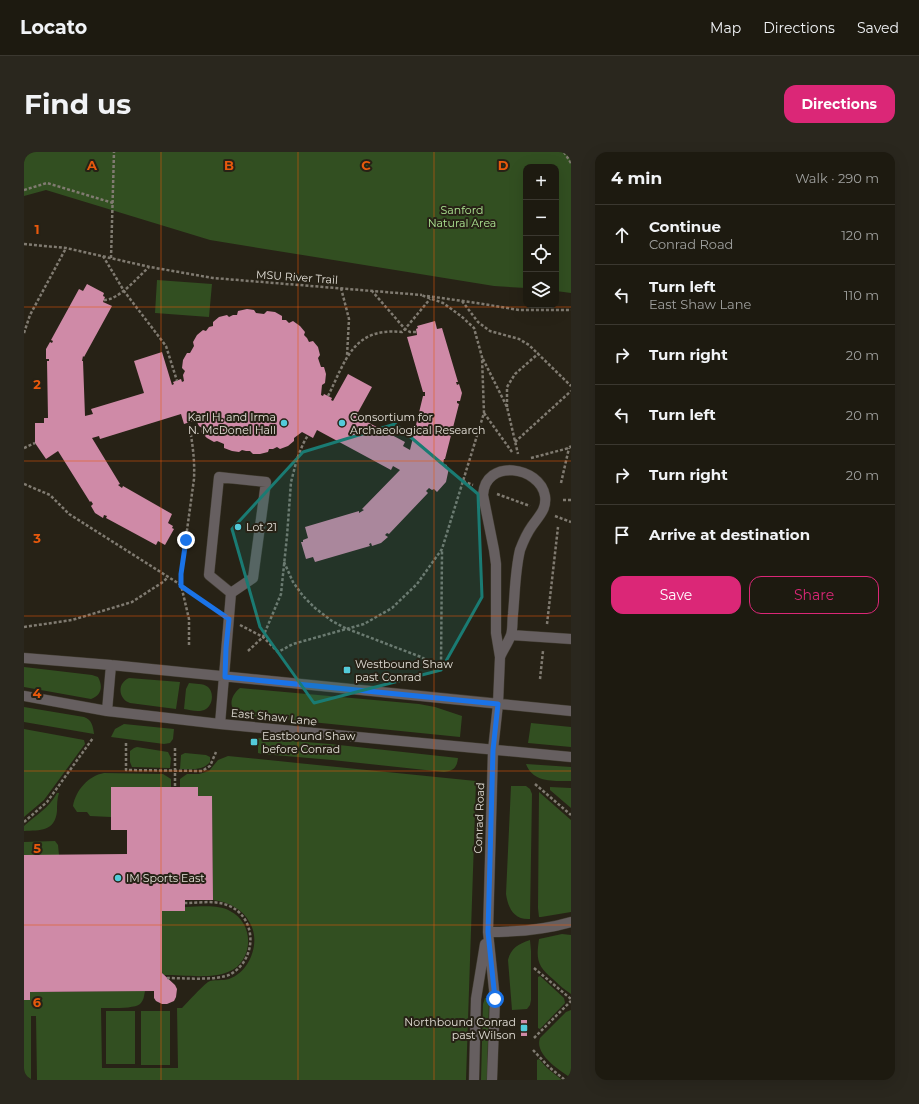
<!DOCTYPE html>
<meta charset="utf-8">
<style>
:root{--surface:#1d1a10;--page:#2a271e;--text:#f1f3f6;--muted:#a0a19f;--line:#3b3830;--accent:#db2777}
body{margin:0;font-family:Montserrat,sans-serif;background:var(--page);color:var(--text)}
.controls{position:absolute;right:12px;top:12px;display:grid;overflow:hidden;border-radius:8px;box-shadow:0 4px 16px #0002}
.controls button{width:36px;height:36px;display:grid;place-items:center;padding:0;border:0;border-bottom:1px solid var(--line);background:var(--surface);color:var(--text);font:20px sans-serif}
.stop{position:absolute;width:12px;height:12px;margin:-9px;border:3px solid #1a73e8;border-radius:50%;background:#fff}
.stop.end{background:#1a73e8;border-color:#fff;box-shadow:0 1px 4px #0008}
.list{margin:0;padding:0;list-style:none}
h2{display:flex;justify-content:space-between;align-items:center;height:52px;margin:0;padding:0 16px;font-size:17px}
h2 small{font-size:13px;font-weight:400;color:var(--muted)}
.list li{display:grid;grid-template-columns:26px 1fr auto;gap:12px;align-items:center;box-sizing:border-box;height:60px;padding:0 16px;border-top:1px solid var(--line)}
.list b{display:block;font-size:15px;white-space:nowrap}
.list p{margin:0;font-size:13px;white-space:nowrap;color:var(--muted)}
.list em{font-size:13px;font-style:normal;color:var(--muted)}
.actions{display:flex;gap:8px;padding:12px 16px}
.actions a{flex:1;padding:9px 0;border:1px solid var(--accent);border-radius:12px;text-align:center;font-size:14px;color:var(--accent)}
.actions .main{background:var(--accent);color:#fff}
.icon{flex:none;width:22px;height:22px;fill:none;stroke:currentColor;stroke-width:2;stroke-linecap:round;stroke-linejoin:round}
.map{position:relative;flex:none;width:547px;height:928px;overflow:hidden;border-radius:12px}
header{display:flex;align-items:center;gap:24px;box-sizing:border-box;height:56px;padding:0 20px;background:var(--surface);border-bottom:1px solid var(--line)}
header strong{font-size:19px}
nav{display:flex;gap:22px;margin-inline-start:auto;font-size:14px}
.intro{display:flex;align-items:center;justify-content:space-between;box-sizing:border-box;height:96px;padding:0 24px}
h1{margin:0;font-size:28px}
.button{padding:10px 18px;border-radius:12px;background:var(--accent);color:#fff;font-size:14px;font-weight:700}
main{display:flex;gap:24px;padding:0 24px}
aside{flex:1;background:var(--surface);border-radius:12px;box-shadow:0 4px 16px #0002}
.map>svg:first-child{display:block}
.green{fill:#324f21}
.building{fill:#cf8aa7}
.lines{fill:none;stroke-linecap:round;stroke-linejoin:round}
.minor-casing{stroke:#413c31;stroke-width:11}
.path{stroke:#807b71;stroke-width:2.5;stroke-dasharray:3 2;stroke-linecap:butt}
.minor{stroke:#665f60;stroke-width:10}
.route{stroke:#1a73e8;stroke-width:5}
.marked{fill:#1a7b73;fill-opacity:0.2;stroke:#1a7b73;stroke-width:3;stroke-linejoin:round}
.grid{fill:none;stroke:#e8590c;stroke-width:1;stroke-opacity:0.55}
.poi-dot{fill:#53cbda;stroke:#272216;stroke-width:1.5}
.labels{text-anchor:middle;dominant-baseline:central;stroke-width:4;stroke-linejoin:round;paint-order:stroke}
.park-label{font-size:11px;fill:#aee593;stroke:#272216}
.street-label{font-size:11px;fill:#e3dfd7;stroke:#272216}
.poi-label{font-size:11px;fill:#e3dfd7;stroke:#272216;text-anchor:start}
.grid-label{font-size:13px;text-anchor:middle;font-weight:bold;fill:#e8590c;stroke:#272216;stroke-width:4;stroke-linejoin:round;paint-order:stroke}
</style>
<header>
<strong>Locato</strong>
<nav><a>Map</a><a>Directions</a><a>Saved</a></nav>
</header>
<div class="intro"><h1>Find us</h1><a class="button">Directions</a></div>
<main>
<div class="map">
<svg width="547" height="928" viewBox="0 0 547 928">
<rect width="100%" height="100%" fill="#272216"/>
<path class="green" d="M0,0H547V141L532,139V15H502V136L470,134L186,88L22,38L0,44Z
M133,128L188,132L185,165L131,161Z
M0,515L68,523L74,525C79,534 78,543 67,547L0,535Z
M105,526L156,530L152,557L106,551C94,547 93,531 105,526Z
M165,531C171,532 179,531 184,535C190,540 189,553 182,557C176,561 166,558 160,557L162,537Z
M216,536L395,552L411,555L438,564L436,585L217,563C203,557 206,544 216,536Z
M0,555L60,565C68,568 69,574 70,582L0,570Z
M507,571L547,575V595L504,591Z
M100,572L150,577L149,587L146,591L140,592L87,585L91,577Z
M0,577L60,588L61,592L20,648L0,665Z
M234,586L306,592L434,606C433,615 430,619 420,620L308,608L238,602L234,601Z
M113,595L144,600L147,606L146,616L108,615L106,610V599L110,596Z
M161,601L182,603L186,605V610C179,619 166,617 156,617L157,603Z
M204,604L452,629L442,928H13L12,864H7V928H0V848L6,847V840L121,839C120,844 120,848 116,852C110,857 86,856 77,856L78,916H154L153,856H158C166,848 175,837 184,830C189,827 199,829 205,827C226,820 237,790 226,771C218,756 204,750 189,748L188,645L174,644V635H156V627L163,622H175L185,619L194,608Z
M502,612L547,615V629C530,629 509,631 502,612Z
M80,621L139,622L147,627V635H87V665L66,664L63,660H53L49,654C52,638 64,624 80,621Z
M487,634H502L506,637L508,642L506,767C490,768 484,756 482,742Z
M526,635L547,636V656L526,638Z
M515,640L547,668V760L517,765H515L514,756Z
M33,641H35C33,647 33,653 33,659C31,680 16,678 0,679V674C12,663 25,656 33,641Z
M31,689L34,693L35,703H0V690Z
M161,755C176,755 193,752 206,759C231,771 230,810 204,820C189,827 158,823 140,823L138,821V759H161Z
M538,782L547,783V842C541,838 535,833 530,828C513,814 512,808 515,787Z
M506,788L507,799V848L506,853L503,857L488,858L484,808C487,796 494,792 506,788Z
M516,824L540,846L541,851L516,877L514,876V825Z
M461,846H463L465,849L463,928H457L459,852Z
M547,858V926C535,918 510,902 516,886L542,860Z
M82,859H111V912H82Z
M117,859H146V913H117Z
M515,907L523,916L538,928H513V908Z"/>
<path class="building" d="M63,132L80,141L79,144L81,145L79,150L88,154L60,205L59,204L58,209H59L61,264L69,262L67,257L120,241L110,209L138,200L148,233L150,232L149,230L157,227L158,230L160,229L159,223L161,219L158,216L159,208L163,201H166L170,194L169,190L173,183L179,178L182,179L185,175L189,174V170L195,165L203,163L205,165L209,163H213L214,159L223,157L230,158L232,161L240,162L243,159L251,160L258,164V168H262L265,171L269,169L276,174L281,180L280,183L283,186L285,190L289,189L294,195L296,203L294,206L297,215H300L302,222L301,231L298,233L297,243L299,244L300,242L308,246L307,248L309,249L324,222L348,235L332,264L381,290L379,294L386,298L399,244H401V240H399L383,185L393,183L392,177L394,176L393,174L411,169L413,177L418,176L434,230H432L433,233L435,232L438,241L436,249H433V251L435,252L421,307H420L419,312L423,313L422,315L425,316L422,330L413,340L410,337L408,338L405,336L402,339L404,341L365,382L363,381L361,383L364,385L357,391L348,394L347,391L345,392L346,394L291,410L289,405L282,407L277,390H279V388L284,386L281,375L335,359V361L340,358L338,357L376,318L369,314L367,318L293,278L289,286L278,280L270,286V289L264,294L256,297L253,295L249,297H245L244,300L236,302H229L226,299H222L218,298L215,300L208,299L200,296V292L193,289L190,290L183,286L177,280L178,276L175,274L172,268L160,272L157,262L76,287L75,284L68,286L96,332L94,333L98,336L99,334L148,362L144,371L149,374L148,376L150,377L141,393L134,389L132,393L82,366L83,364L80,363L79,366L71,361L67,354L69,352L67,349L66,350L34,299L22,307L11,291V271H20V266H24L23,209H25V207H22V197L26,190L28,191L29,189L27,188L55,137L59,139Z
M87,635H174V644H188L189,748H161V759H138V821L151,833L153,837L152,845L150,849L143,852H138L132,849L130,846V839L6,840V848H0V703L103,702V678H87Z
M497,868H503V884H497Z"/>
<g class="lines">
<defs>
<path id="minor" d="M487,483L547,487
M0,506L87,513L547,559
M0,544L83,559L196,572L547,605
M83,559L87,513
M196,572L207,441L229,426L242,330L195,325L185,423L207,441
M464,780C491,780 520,778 547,770
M450,928L452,847L461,792
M468,928L471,847L464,780L469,598L474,552L476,505L472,481V412L470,398L459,343C461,306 516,314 521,344C523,357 515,364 508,374C503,381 499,390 496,398C491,419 491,441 489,462C488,469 489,477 487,483C484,491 479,498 476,505"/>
</defs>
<use href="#minor" class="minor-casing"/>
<path class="path" d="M540,0L547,11
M0,38L23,31L89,51
M0,92L42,96L126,115L189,126L398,143
M79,104L100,139L142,194L153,229
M87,106L90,0
M317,136L325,167L323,204
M403,144L453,151L495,158H547
M80,148C95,148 114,125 125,115
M438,149L454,170L466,179L495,187L505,193L547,234
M392,180H386L381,177L406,147
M0,181L6,163L42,96
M459,207L483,255L494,302
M304,244C322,208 329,175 378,180L381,177L348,139
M483,255V235L491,222L515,201
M460,261L488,300
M491,290L547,239
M0,296L11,291
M507,306L545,296L547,294
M439,329L449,333
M537,331L545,296
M0,332L26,343L45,362L157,433L192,458
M473,342L506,354
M539,348H547
M531,364L547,370
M260,410L269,430L279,444L291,456L308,469L321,476L397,505L417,516L418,398
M523,472L534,375
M216,473L239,485L254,500L269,492L340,472L368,456L393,432L418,397L460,261L458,205L450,176L437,164L419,151L397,143
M0,475L48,468L108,450L139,430L143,426
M165,493V467L157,433V422L170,327C171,306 168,290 165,270
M224,499L239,485L257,442L263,384L267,330L273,307L279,292L284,283
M516,527L519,499
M102,591V618L178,619L186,614L192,600
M151,596V635
M511,632L547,663
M0,670L23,650L69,586
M510,816L547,847
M143,826C159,826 194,829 207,822C234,806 233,764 203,753C190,748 174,751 161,751
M510,886L547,849
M509,898L525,915L541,928"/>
<use href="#minor" class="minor"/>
</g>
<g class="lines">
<path class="route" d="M162,388L157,422V434L205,467L202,496L201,525L474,552L469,598L464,780L471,847"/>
</g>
<path class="marked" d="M371,272L454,342L458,445L417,518L290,551L236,475L208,377L279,300Z"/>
<path class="grid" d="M137,0V928M274,0V928M410,0V928M0,155H547M0,309H547M0,464H547M0,619H547M0,773H547"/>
<g class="poi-dot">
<circle cx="260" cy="271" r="4"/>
<circle cx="318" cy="271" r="4"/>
<circle cx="214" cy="375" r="4"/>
<rect x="319" y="514" width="8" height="8" rx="2"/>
<rect x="226" y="586" width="8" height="8" rx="2"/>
<circle cx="94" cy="726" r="4"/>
<rect x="496" y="872" width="8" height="8" rx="2"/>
</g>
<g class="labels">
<g class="park-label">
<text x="438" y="58">Sanford<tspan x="438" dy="13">Natural Area</tspan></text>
</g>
<g class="street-label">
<text transform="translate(273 125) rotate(4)">MSU River Trail</text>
<text transform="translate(250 565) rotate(6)">East Shaw Lane</text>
<text transform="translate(455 666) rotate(-88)">Conrad Road</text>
</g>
<g class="poi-label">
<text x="252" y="265" text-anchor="end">Karl H. and Irma<tspan x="252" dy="13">N. McDonel Hall</tspan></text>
<text x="326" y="265">Consortium for<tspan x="326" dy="13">Archaeological Research</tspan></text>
<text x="222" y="375">Lot 21</text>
<text x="331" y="512">Westbound Shaw<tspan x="331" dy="13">past Conrad</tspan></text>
<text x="238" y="584">Eastbound Shaw<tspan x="238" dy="13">before Conrad</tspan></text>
<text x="102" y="726">IM Sports East</text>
<text x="492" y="870" text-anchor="end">Northbound Conrad<tspan x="492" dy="13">past Wilson</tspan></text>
</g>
</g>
<g class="grid-label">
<text x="68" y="18">A</text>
<text x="205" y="18">B</text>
<text x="342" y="18">C</text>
<text x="479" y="18">D</text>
<text x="13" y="82">1</text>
<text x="13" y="237">2</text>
<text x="13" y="391">3</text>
<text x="13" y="546">4</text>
<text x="13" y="701">5</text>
<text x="13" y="855">6</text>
</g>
</svg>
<div class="controls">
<button>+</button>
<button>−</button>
<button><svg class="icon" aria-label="locate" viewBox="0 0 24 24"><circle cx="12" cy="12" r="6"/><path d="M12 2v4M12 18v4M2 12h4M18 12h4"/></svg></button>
<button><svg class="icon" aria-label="layers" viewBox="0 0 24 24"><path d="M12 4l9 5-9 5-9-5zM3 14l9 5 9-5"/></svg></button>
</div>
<div class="stop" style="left:471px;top:847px"></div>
<div class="stop end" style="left:162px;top:388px"></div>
</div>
<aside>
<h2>4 min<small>Walk · 290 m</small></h2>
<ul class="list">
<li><svg class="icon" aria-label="ahead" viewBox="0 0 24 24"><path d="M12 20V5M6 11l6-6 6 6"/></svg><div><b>Continue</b><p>Conrad Road</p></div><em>120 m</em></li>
<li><svg class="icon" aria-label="left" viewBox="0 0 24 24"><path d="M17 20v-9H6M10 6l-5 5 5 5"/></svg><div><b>Turn left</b><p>East Shaw Lane</p></div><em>110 m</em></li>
<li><svg class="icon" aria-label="right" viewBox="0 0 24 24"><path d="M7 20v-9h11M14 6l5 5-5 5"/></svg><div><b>Turn right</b></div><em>20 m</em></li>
<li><svg class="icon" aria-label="left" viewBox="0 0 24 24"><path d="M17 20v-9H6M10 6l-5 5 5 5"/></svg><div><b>Turn left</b></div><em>20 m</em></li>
<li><svg class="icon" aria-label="right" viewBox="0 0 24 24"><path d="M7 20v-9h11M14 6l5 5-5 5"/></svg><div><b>Turn right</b></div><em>20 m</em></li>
<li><svg class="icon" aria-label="arrive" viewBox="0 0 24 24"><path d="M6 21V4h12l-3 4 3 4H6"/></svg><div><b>Arrive at destination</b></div></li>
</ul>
<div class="actions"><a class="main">Save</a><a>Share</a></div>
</aside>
</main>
